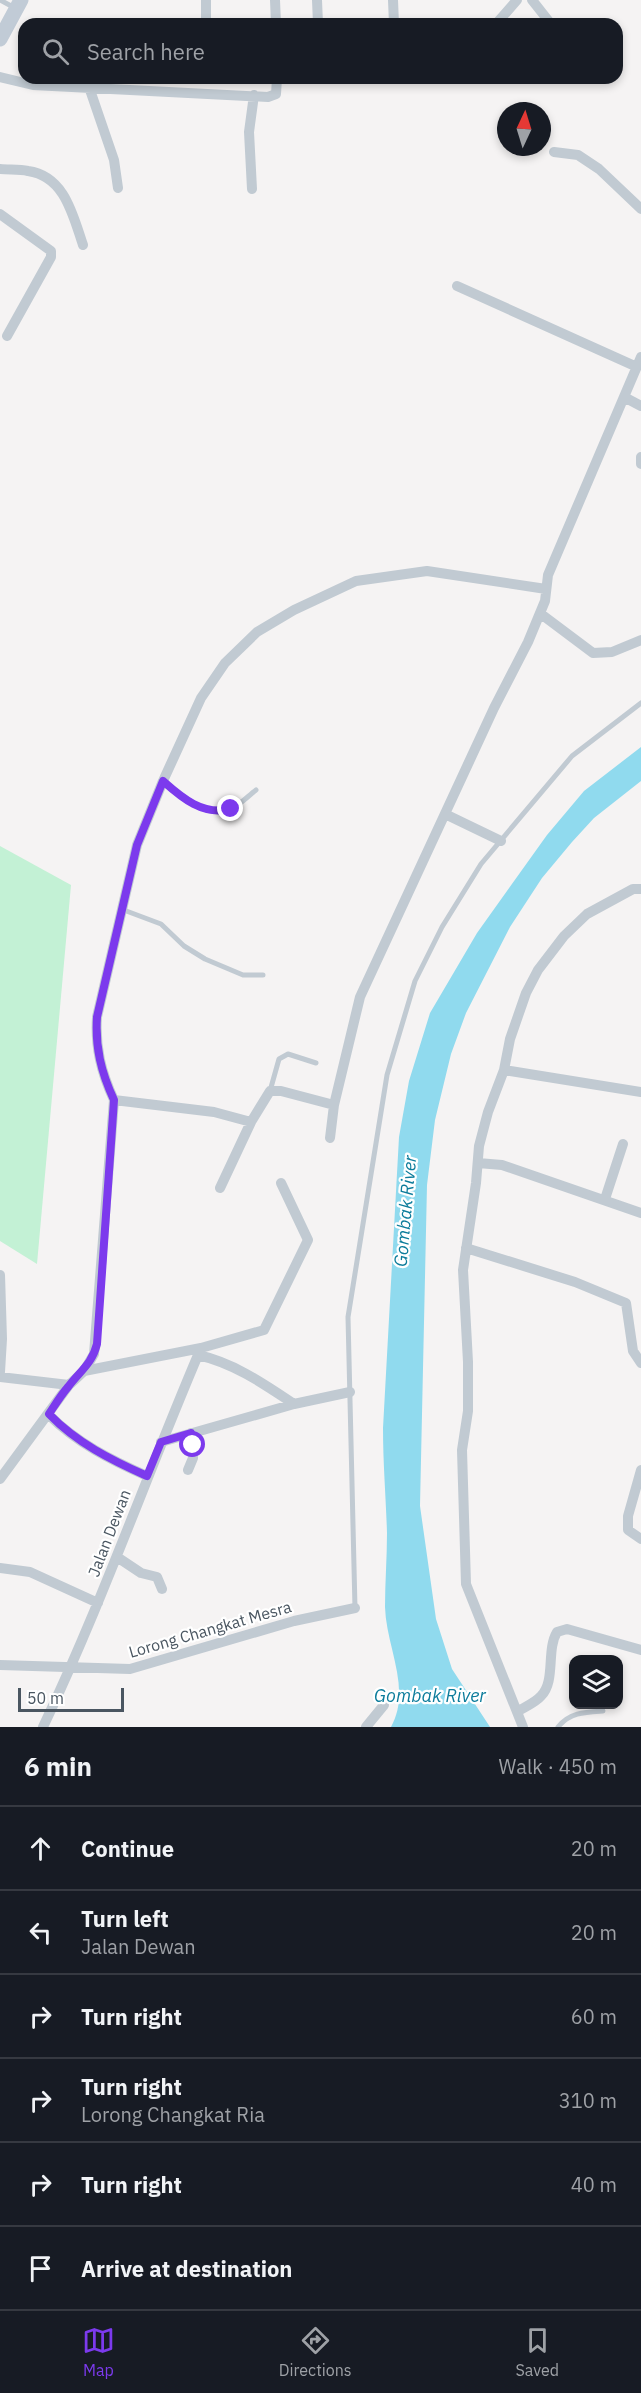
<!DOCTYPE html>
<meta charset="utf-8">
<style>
:root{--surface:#171b24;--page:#20242c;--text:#f1f3f6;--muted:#9ea1a6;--line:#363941;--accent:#7c3aed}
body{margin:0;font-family:"IBM Plex Sans",sans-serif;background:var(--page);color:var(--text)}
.controls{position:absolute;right:18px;bottom:18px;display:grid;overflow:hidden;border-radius:12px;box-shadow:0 3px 9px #0003}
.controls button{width:54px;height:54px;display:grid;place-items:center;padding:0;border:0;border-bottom:2px solid var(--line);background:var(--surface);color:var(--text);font:30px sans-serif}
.compass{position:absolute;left:497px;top:102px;width:54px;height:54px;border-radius:50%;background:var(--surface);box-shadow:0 3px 9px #0003;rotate:4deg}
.scale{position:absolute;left:18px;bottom:15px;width:106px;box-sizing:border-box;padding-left:6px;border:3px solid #4a5661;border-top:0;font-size:16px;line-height:21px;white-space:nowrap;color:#4a5661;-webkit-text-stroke:4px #fff;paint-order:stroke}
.stop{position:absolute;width:18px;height:18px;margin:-14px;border:4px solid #7c3aed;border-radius:50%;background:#fff}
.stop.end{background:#7c3aed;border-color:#fff;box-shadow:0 2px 6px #0008}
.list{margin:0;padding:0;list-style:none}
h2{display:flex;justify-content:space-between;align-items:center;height:78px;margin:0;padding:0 24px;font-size:26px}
h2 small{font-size:20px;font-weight:400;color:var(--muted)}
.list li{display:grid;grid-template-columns:39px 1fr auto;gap:18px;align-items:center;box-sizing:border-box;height:84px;padding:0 24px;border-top:2px solid var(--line)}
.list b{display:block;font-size:22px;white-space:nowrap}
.list p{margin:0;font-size:20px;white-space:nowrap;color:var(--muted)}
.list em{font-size:20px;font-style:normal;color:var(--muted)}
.icon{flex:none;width:33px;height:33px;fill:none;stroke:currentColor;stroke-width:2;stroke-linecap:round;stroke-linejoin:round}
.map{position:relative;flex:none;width:641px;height:1727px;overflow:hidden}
.search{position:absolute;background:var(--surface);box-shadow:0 3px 9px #0003;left:18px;right:18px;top:18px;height:66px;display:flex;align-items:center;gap:15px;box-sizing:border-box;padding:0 21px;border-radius:18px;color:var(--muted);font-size:22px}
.sheet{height:582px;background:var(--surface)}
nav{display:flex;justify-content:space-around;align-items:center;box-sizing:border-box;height:84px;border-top:2px solid var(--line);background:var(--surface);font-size:16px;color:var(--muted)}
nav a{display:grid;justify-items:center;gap:3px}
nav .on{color:var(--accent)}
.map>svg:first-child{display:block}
.green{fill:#c3f1d5}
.water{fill:#90daee}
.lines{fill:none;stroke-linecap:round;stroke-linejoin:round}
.lane{stroke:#c1cad2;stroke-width:5}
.street{stroke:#c1cad2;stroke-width:10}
.secondary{stroke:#c1cbd6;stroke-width:15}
.route{stroke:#7c3aed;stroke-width:8}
.labels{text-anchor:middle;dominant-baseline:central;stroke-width:4.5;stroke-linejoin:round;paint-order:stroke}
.street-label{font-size:16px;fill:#4a5661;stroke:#fff}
.water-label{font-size:18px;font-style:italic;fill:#0c7c9b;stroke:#fff}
</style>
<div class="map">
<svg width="641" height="1727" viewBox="0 0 641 1727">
<rect width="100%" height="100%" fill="#f5f3f3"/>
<path class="green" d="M0,846L71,885L37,1264L0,1241Z"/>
<path class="water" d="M641,747V781L594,818L572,842L542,878L510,927L466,1013L451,1054L435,1120L427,1185L420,1506L436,1619L452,1669L490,1727H391C412,1689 386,1647 385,1607C385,1582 387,1558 387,1533C386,1498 383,1464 383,1428L399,1137L409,1081L430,1013L477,933L547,835L584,791Z"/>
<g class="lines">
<path class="lane" d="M0,0L15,8
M163,781C179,795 205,819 229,810C239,806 248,796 256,790
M121,909L161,924L184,946L205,959L243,975H263
M270,1091L279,1059L288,1054L316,1063
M355,1608L348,1317L387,1075L415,981L442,927L481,864L572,756L641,703
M558,1727C570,1712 586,1712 603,1711"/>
<path class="street" d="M275,0L276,24
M317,0L318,24
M393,0L394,24
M532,0L551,24
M206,24V0
M496,24L517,0
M0,77L33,85L268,97L276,94L277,78
M89,87L114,160L118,188
M554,152L578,155L599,169L641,209
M0,169C9,170 19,169 28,171C65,176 73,216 83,245
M252,189L249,132L254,95
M0,214L51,251V257L7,336
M457,286L637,367
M624,397L641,406
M641,457V464
M541,614L593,653L612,652L641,640
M445,814L501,841
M504,1070L641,1092
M114,1100L214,1112L251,1122L220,1188
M251,1122L270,1091H281L334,1105
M330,1138L334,1105L360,997L494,708L528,642L545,601L548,575L641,357
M478,1163L502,1165L641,1213
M605,1199L623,1144
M466,1248L575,1282L626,1303L633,1351L641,1363
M198,1355C234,1363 264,1384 294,1404
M84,1371L201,1348L264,1330L308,1240L281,1183
M0,1372L2,1339L0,1275
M0,1377L69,1385
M49,1415C77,1443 111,1460 147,1476
M161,1442L294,1404L350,1392
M188,1470L193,1458L191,1433
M641,1470L628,1516V1530L641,1539
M0,1479L69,1385L84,1371L94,1354L114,1100C101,1072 95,1047 97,1017L137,845L163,781L201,698L225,663L257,632L294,610L356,581L427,571L546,589
M117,1557L141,1573L157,1577L162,1589
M0,1568L30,1572L98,1603
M0,1665L130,1669L294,1621L355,1608
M517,1712C524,1707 535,1703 541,1696C556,1681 546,1650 557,1632L567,1629L641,1650
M43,1727C102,1603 147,1474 201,1348
M366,1727L384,1705
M523,1727L466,1584L462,1450L468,1411V1362L463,1270L476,1183L479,1146L488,1112L504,1070L510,1039L526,993L538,970L564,936L587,914L633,889H641"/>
<path class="secondary" d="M0,39L21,0"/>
</g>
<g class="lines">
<path class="route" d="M193,1445L191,1433L161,1442L147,1476C111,1460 77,1443 49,1414C55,1405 61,1395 68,1387C80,1371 92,1364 97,1344L114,1100C101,1072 95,1047 97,1017L137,845L163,781C182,798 203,816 231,809"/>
</g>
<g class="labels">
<g class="street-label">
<text transform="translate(109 1533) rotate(-69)">Jalan Dewan</text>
<text transform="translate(210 1629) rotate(-16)">Lorong Changkat Mesra</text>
</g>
<g class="water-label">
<text transform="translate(405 1211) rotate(-85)">Gombak River</text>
<text x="430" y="1695">Gombak River</text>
</g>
</g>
</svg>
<div class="controls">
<button><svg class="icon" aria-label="layers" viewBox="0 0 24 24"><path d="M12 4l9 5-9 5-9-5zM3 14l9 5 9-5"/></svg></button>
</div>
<svg class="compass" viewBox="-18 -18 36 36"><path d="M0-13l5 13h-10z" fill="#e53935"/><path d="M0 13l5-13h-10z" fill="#9ea1a6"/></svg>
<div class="scale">50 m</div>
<div class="stop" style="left:193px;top:1445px"></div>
<div class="stop end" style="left:231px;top:809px"></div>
<div class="search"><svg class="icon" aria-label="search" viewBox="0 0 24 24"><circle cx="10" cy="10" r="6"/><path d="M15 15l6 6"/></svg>Search here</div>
</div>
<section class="sheet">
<h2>6 min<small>Walk · 450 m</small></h2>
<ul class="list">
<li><svg class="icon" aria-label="ahead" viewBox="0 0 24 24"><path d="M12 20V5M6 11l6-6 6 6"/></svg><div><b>Continue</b></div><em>20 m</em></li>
<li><svg class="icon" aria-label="left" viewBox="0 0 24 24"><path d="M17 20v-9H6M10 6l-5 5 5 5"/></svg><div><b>Turn left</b><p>Jalan Dewan</p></div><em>20 m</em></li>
<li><svg class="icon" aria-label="right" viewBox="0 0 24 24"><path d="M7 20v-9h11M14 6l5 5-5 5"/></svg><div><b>Turn right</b></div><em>60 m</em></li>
<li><svg class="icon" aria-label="right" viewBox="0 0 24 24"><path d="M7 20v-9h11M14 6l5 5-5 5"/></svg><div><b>Turn right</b><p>Lorong Changkat Ria</p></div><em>310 m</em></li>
<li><svg class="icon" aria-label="right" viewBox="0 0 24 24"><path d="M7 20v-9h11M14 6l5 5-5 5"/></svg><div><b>Turn right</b></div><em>40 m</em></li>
<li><svg class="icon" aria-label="arrive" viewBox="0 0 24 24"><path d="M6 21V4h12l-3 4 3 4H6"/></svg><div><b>Arrive at destination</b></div></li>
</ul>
</section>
<nav>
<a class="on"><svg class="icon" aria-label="map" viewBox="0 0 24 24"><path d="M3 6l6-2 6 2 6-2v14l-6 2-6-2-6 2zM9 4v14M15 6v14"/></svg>Map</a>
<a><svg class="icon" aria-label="directions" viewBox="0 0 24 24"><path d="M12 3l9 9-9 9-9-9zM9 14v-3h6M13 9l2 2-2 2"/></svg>Directions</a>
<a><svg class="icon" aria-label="saved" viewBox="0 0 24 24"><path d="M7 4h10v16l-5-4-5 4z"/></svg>Saved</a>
</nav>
